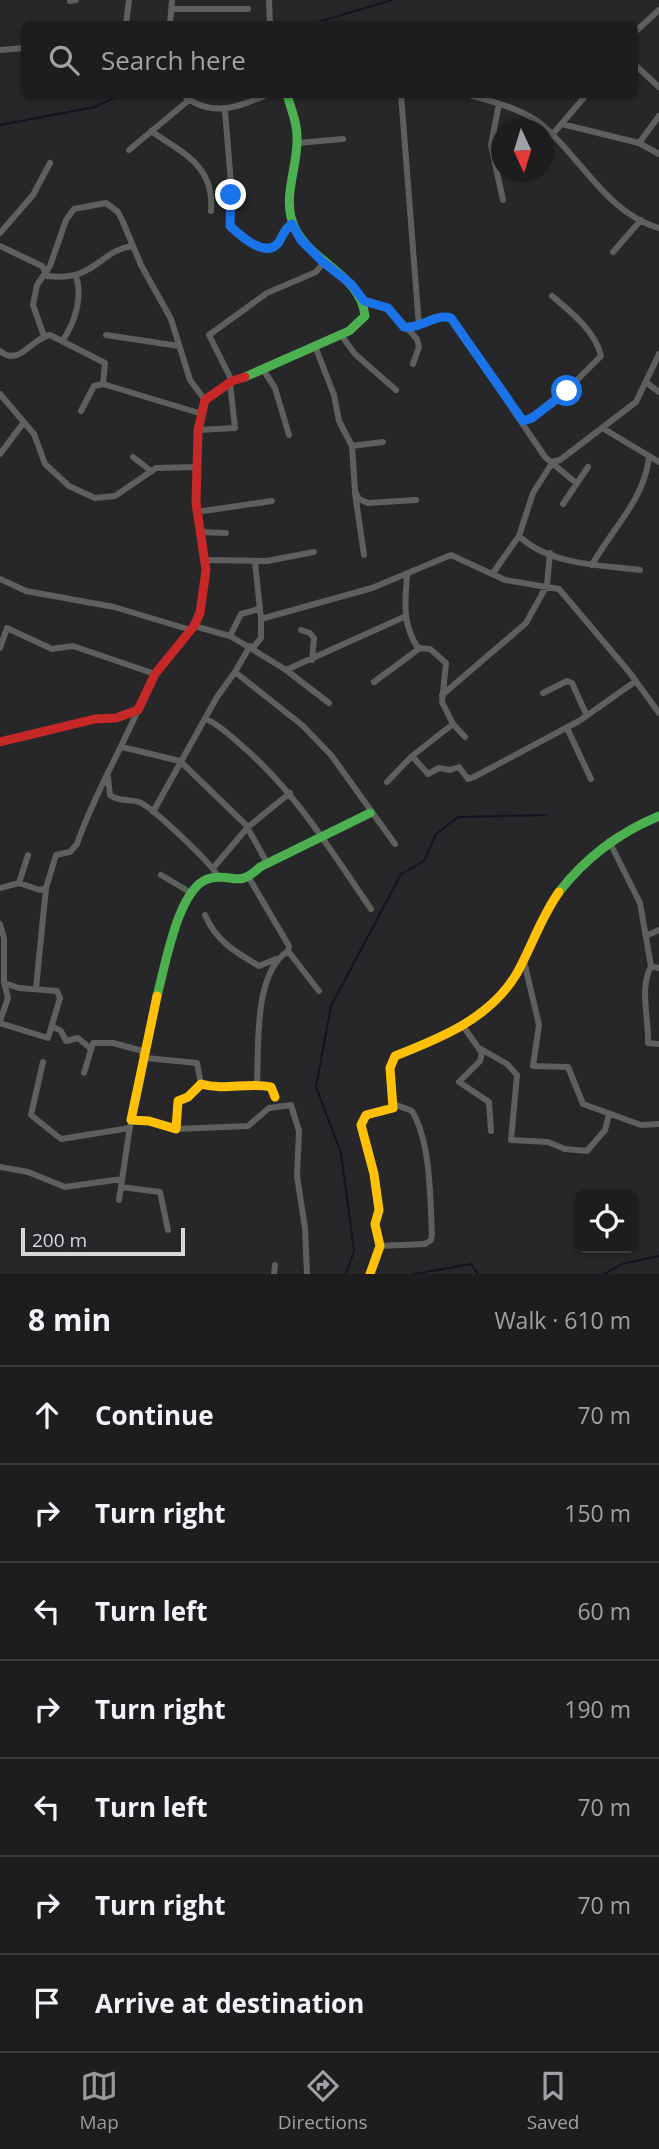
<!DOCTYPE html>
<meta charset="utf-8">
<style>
:root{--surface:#1d1c1e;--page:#2a292b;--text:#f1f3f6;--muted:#a0a1a4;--line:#3b3a3c;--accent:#99989b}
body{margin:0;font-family:"Open Sans",sans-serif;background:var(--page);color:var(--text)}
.controls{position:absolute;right:21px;bottom:21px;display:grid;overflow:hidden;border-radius:10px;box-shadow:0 2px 5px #0004}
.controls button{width:63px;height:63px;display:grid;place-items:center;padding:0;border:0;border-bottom:2px solid var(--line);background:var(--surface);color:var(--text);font:35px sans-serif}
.compass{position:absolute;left:491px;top:119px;width:63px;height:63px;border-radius:50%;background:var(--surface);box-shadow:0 2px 5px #0004;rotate:176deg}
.scale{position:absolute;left:21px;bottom:18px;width:164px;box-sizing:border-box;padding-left:7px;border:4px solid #d7d6d9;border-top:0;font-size:19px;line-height:24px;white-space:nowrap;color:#d7d6d9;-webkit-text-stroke:5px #272529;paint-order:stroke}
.stop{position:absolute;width:21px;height:21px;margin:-16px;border:5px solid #1a73e8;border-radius:50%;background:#fff}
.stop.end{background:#1a73e8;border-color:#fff;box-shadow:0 2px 7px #0008}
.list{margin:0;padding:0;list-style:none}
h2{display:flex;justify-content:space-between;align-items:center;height:91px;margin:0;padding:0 28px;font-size:30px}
h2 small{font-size:23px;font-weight:400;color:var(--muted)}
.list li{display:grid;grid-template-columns:46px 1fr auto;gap:21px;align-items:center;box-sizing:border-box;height:98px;padding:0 28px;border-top:2px solid var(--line)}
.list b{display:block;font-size:26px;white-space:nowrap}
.list em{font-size:23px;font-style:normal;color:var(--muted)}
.icon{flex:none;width:38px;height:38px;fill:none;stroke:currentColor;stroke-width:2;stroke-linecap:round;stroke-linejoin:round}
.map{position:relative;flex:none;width:659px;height:1274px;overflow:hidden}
.search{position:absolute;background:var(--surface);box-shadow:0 2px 5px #0004;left:21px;right:21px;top:21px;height:77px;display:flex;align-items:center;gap:18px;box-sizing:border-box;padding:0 24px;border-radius:10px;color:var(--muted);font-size:26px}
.sheet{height:777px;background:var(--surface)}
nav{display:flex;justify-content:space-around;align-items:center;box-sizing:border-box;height:98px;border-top:2px solid var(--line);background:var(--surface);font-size:19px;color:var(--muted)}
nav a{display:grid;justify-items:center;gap:4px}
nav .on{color:var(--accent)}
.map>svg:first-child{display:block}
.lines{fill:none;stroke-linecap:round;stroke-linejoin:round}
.stream{stroke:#191123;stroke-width:2}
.street{stroke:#5d605d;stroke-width:6}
.fast{stroke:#4caf50;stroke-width:9}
.slow{stroke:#ffc107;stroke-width:9}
.jam{stroke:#c62828;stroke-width:9}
.route{stroke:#1a73e8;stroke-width:9}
</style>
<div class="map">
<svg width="659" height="1274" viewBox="0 0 659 1274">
<rect width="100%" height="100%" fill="#272628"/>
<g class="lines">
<path class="stream" d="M311,24L392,0
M0,125L95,107L122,94
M346,1274L354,1251L341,1153L316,1087L331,1006L401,874L424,861L436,834L458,817L547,815
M414,1274L471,1264L478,1274
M604,1274L622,1264L659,1256"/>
<path class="street" d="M269,0L270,24
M70,1L76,0
M172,9H248
M126,24L129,0
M170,24L172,0
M634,33L659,10
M0,50L24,48
M634,64L659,87
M182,94C211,119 238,107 269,94
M401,94L419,326
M466,94C489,101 517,107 537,121C579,153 605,213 659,228
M499,104L491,145L503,200
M225,111L231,183L230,226C240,235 266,260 279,242C283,235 285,228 292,224
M562,124L639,143L659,154
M151,131C184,154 215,166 211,211
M552,135L587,94
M297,143L343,139
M639,143L659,116
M129,150L189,100
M0,233L33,195L50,163
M0,246L42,266L47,276C95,282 99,251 132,246
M613,252L641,220
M364,301L388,308L417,339L419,347L413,364
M407,328L443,316L451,318L545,457L576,483
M106,335L179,346
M341,335L355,354L396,390
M44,336L33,305L37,285L50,266L66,220L74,209L106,203L118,212L123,222L141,265L171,319L190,380L205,400
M63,340C75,322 83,297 76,276
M315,346L334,395L339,421L352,446L355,491L359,499L368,503L416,500
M0,351C20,367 30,339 50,335L105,363L103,384L199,413
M264,371L275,388L289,435
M232,381L209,335L267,293L316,272L323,263
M647,383L659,392
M0,394L34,434L45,464L69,486L95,498L115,496L156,468L198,467
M81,411L94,386L103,384
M523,421L553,404L601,356C596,332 570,311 552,296
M604,429L659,462
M198,430L235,428L230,383
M352,446L383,442
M0,454L24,422
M133,457L151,471
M551,462L560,460L636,402L659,354
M355,493L364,555
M563,504L588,467
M196,512L272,501
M199,532L226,533
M519,536C549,565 600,565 640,570
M205,560L267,561L314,552
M255,562L261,619
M592,565C613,527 643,502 649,458
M493,573L519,536L533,493L552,463
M407,576C405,603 402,624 418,648L430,649L446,663L442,702L453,724L465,737
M0,579L26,591L114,607L191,630
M194,626L230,636L252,649L261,638V619L372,588L451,555L505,580L559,589L630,673L659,713
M301,630L310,633L314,638L312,660
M230,636L241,614L259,609
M250,646L235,672L302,725L331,755L395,844
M0,648L7,628L52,649L73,646L155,674
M252,649L286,670L404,617
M286,670L329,703
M374,682L420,648
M543,693L567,681L572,683L586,714
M442,695L526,623L547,585L550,553
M206,719C220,725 229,735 241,745C295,791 331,851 371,909
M567,728L591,779
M122,747L180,761L246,825L267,863
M412,756L428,774L439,768L450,770L459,767L468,779L474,777L579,721L636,681
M108,777L110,795C121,803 131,798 141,803C154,809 212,864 217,875
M387,782L412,756L453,724
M153,812L217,697L235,672
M609,841L640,903L651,966L659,968
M214,867L248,827L290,793
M161,875L188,891
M249,878L289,946L288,951C253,974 259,1046 257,1084
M19,883L28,855
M0,888L19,883L40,890L46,888L36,988
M46,888L56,855L70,852L77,844C93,797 118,756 138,710
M205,915C216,941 235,952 259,966L276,959
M0,924L4,938V983L19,988L57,991L60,998L48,1038L0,1023
M648,935L659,930
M288,951L319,991
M524,961L539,1025L533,1066L568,1067L583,1104L641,1125L659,1124
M651,966C639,990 649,1017 648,1043L659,1044
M0,1021L8,998L4,982
M52,1026L61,1031L66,1041L78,1038L90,1048
M463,1026L482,1053L480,1061L459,1082L489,1102L491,1131
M481,1049L507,1064L517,1075L511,1140L548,1142L565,1149L587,1151L605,1130L609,1115
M142,1054L146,1058L197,1063L201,1084
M43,1062L31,1115L61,1139L130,1128
M84,1073L93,1043H113L143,1051
M176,1129L248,1126L269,1108L291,1105L299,1131L297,1176L305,1228L307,1274
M0,1167L28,1172L65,1187L122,1179
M121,1187L160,1192L168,1230
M119,1200L130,1126
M380,1246L425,1244L431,1240L432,1234C430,1197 431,1143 412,1111L394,1104
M274,1274L275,1265"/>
<path class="fast" d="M245,377L349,331L365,316C361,274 309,262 294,226C282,199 297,169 297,141C298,124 291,110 287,94
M559,892C586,857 618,833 659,816
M157,996C165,968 178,884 211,878C236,874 238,888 260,867L370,813"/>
<path class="slow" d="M157,996L131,1120L149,1121L176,1129L178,1101L188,1097L201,1084C225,1091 247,1082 271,1087L275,1097
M370,1274L380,1246L375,1224L379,1210L374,1174L361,1125L366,1115L393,1108L390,1068L395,1056C441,1038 491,1018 517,973C532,946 541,917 559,892"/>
<path class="jam" d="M0,742L95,719L116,718L138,710L155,674L194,626L200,613L206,570L196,503L198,430L205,400L232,381L245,377"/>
</g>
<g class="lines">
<path class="route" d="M231,195L230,226C240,235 266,260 279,242C283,235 285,228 292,224L301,240L323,262L351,284L364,301L388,308L404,327C421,329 436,313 451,318L523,421L532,418L567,391"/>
</g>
</svg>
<div class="controls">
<button><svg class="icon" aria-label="locate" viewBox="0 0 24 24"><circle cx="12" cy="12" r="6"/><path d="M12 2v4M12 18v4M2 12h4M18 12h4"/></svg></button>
</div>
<svg class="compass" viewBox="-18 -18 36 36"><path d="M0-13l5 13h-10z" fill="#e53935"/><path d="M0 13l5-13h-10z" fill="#a0a1a4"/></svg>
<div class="scale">200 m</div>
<div class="stop" style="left:567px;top:391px"></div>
<div class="stop end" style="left:231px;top:195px"></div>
<div class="search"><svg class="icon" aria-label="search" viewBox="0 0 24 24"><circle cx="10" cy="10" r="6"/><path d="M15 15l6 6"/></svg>Search here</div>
</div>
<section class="sheet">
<h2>8 min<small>Walk · 610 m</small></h2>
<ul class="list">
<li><svg class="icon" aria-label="ahead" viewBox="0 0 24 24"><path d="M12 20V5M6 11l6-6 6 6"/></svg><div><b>Continue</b></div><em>70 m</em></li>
<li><svg class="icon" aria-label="right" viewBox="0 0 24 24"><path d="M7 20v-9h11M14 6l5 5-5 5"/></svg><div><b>Turn right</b></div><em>150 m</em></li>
<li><svg class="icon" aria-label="left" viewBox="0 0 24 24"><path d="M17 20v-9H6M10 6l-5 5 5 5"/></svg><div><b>Turn left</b></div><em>60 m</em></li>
<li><svg class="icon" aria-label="right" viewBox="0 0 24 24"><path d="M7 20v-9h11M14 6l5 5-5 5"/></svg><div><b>Turn right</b></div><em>190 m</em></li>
<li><svg class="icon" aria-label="left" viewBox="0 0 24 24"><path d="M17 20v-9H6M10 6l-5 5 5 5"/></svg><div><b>Turn left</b></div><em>70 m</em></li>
<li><svg class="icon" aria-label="right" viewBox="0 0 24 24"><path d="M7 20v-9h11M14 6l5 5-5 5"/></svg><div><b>Turn right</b></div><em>70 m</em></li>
<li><svg class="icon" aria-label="arrive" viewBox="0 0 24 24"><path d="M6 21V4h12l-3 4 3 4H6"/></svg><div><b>Arrive at destination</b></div></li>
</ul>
</section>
<nav>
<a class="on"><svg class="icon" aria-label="map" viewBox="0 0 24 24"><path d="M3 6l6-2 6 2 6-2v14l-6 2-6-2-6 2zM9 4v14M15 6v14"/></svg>Map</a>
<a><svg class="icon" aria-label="directions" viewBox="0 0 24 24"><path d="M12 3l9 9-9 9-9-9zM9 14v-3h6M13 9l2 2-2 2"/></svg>Directions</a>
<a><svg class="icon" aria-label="saved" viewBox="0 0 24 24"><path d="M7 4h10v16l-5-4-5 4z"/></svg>Saved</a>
</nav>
